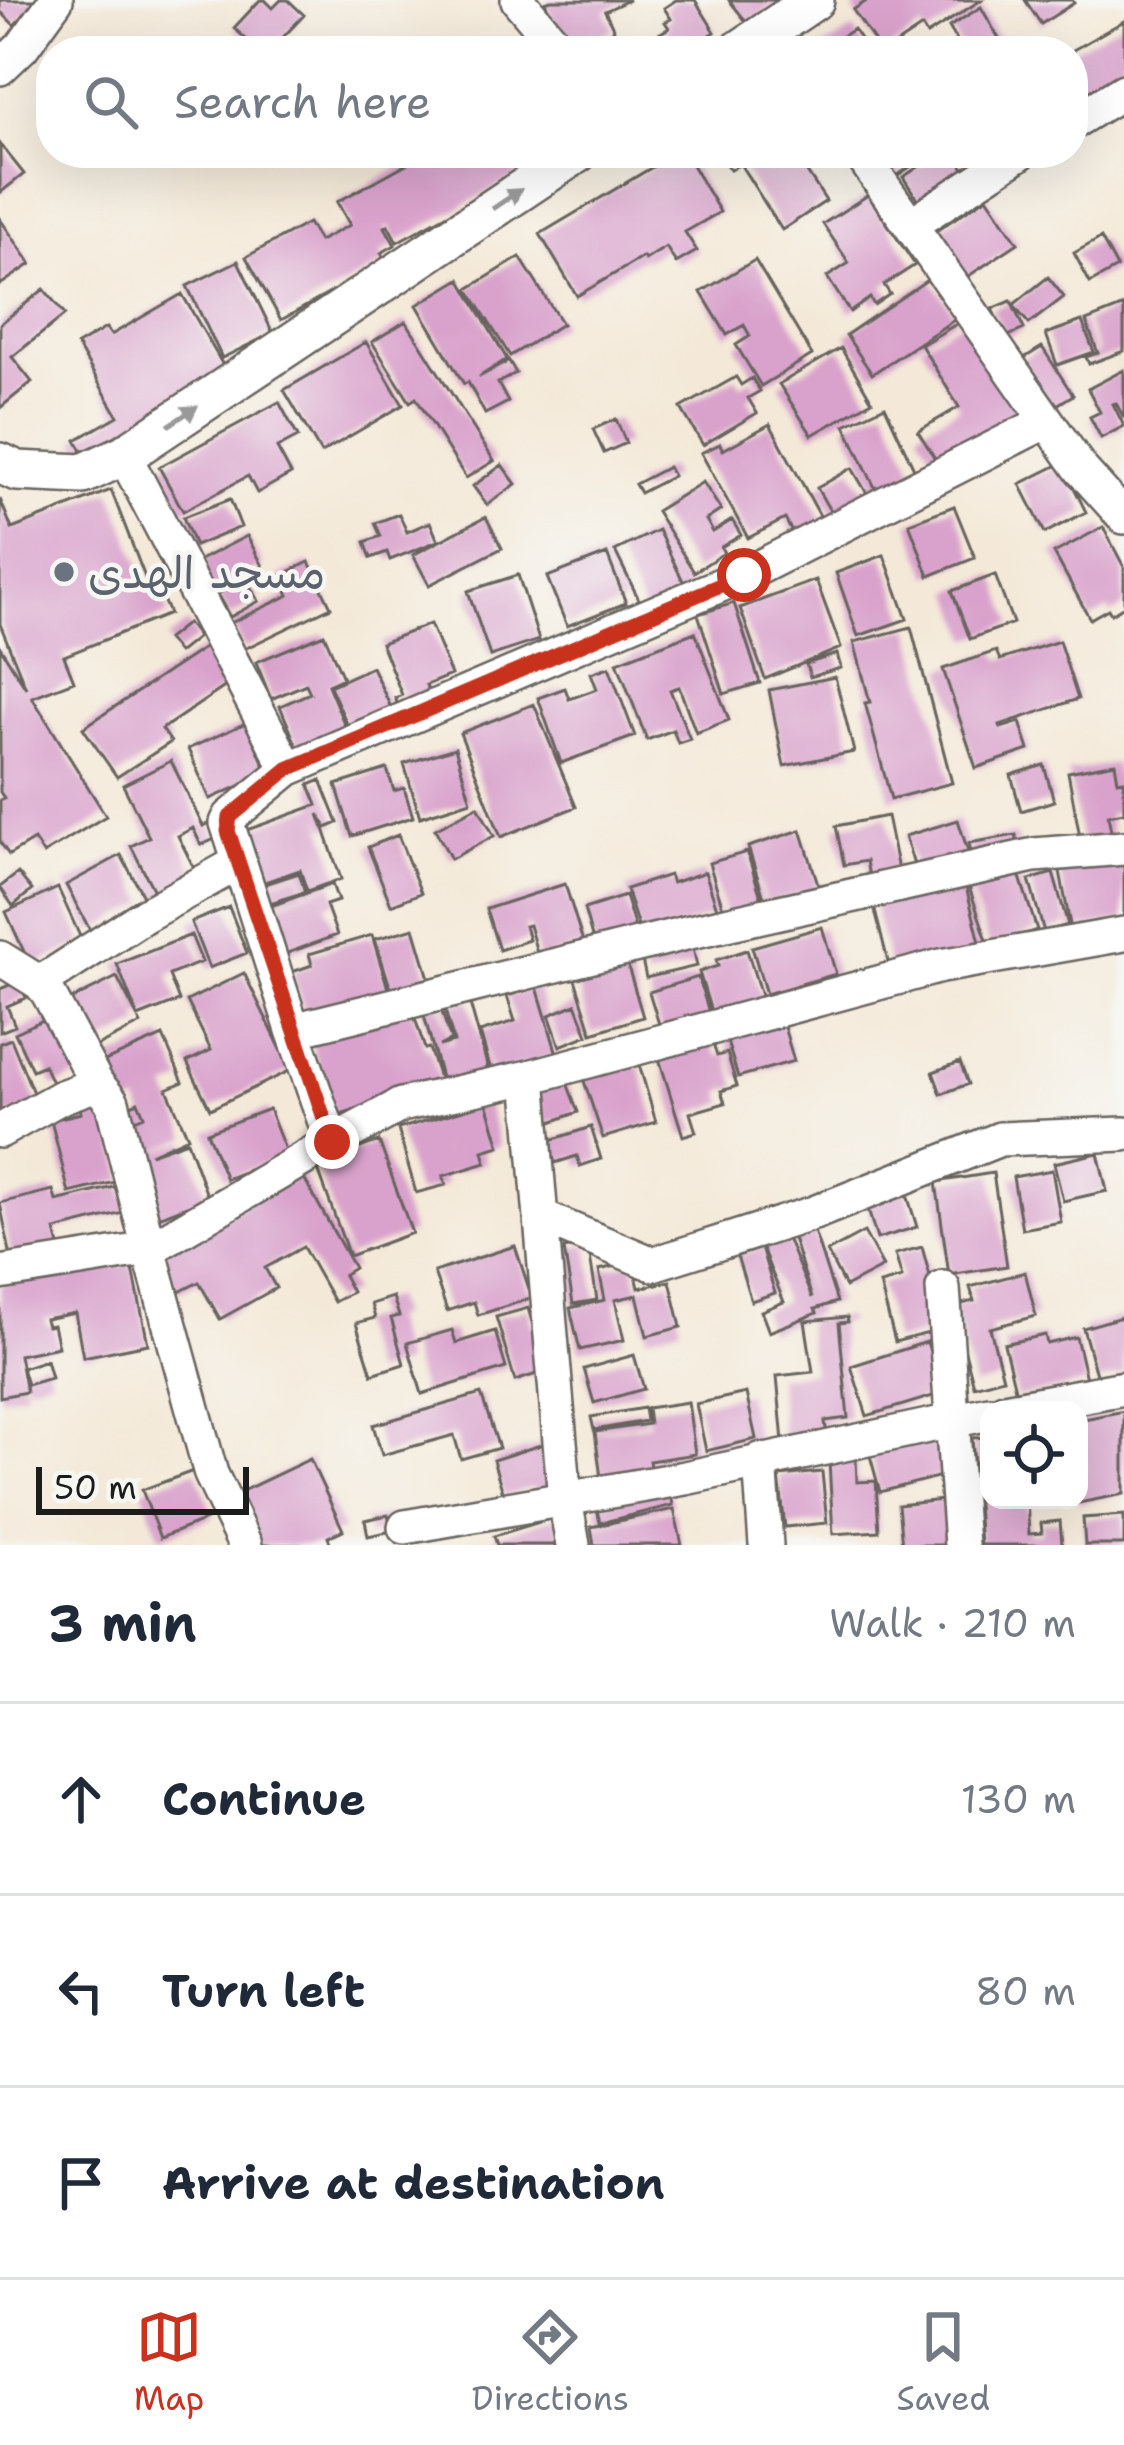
<!DOCTYPE html>
<meta charset="utf-8">
<style>
:root{--surface:#fff;--page:#f6f6f7;--text:#1f2937;--muted:#747a83;--line:#e0e1e3;--accent:#c8321e}
body{margin:0;font-family:"Shantell Sans","Playpen Sans Arabic",sans-serif;background:var(--page);color:var(--text)}
.controls{position:absolute;right:36px;bottom:36px;display:grid;overflow:hidden;border-radius:24px;box-shadow:0 12px 48px #0002}
.controls button{width:108px;height:108px;display:grid;place-items:center;padding:0;border:0;border-bottom:3px solid var(--line);background:var(--surface);color:var(--text);font:60px sans-serif}
.scale{position:absolute;left:36px;bottom:30px;width:213px;box-sizing:border-box;padding-left:12px;border:6px solid #1c1c1c;border-top:0;font-size:33px;line-height:42px;white-space:nowrap;color:#1c1c1c;-webkit-text-stroke:9px #f6f6f2;paint-order:stroke}
.stop{position:absolute;width:36px;height:36px;margin:-27px;border:9px solid #c8321e;border-radius:50%;background:#fff}
.stop.end{background:#c8321e;border-color:#fff;box-shadow:0 3px 12px #0008}
.list{margin:0;padding:0;list-style:none}
h2{display:flex;justify-content:space-between;align-items:center;height:156px;margin:0;padding:0 48px;font-size:51px}
h2 small{font-size:39px;font-weight:400;color:var(--muted)}
.list li{display:grid;grid-template-columns:78px 1fr auto;gap:36px;align-items:center;box-sizing:border-box;height:192px;padding:0 48px;border-top:3px solid var(--line)}
.list b{display:block;font-size:45px;white-space:nowrap}
.list em{font-size:39px;font-style:normal;color:var(--muted)}
.icon{flex:none;width:66px;height:66px;fill:none;stroke:currentColor;stroke-width:2;stroke-linecap:round;stroke-linejoin:round}
.map{position:relative;flex:none;width:1124px;height:1545px;overflow:hidden}
.search{position:absolute;background:var(--surface);box-shadow:0 12px 48px #0002;left:36px;right:36px;top:36px;height:132px;display:flex;align-items:center;gap:30px;box-sizing:border-box;padding:0 42px;border-radius:48px;color:var(--muted);font-size:45px}
.sheet{height:732px;background:var(--surface)}
nav{display:flex;justify-content:space-around;align-items:center;box-sizing:border-box;height:168px;border-top:3px solid var(--line);background:var(--surface);font-size:33px;color:var(--muted)}
nav a{display:grid;justify-items:center;gap:6px}
nav .on{color:var(--accent)}
.map>svg:first-child{display:block}
.building{fill:#d9a2cc}
.lines{fill:none;stroke-linecap:round;stroke-linejoin:round}
.minor-casing{stroke:#68645e;stroke-width:38}
.tertiary-casing{stroke:#68645e;stroke-width:44}
.minor{stroke:#fff;stroke-width:33}
.tertiary{stroke:#fff;stroke-width:39}
.oneway{fill:#999}
.route{stroke:#c8321e;stroke-width:15}
.worship-dot{fill:#6b7280;stroke:#f6f6f2;stroke-width:4.5}
.labels{text-anchor:middle;dominant-baseline:central;stroke-width:9;stroke-linejoin:round;paint-order:stroke}
.worship-label{font-size:45px;fill:#5b616d;stroke:#f6f6f2;text-anchor:start}
</style>
<div class="map">
<svg width="1124" height="1545" viewBox="0 0 1124 1545">
<rect width="100%" height="100%" fill="#f6f6f2"/>
<filter id="ink" filterUnits="userSpaceOnUse"><feTurbulence type="fractalNoise" baseFrequency=".00833" numOctaves="2"/><feDisplacementMap in="SourceGraphic" scale="24" xChannelSelector="R" yChannelSelector="G"/><feConvolveMatrix kernelMatrix="1 2 1 2 8 2 1 2 1" color-interpolation-filters="sRGB"/></filter>
<filter id="wash" filterUnits="userSpaceOnUse"><feTurbulence type="fractalNoise" baseFrequency=".004" numOctaves="4" result="noise"/><feDisplacementMap in="SourceGraphic" scale="48" xChannelSelector="R" yChannelSelector="G"/><feGaussianBlur stdDeviation="2.7" result="paint"/><feColorMatrix in="noise" values="0 0 0 0 0 0 0 0 0 0 0 0 0 0 0 0 0 1.4 0 .05"/><feComposite in="paint" operator="in"/></filter>
<g filter="url(#wash)">
<rect width="100%" height="100%" fill="#f4e9d8"/>
<g id="blocks">
<path class="building" d="M0,0H40L14,25L0,11Z
M260,0H265L273,8L281,0H288L304,15L270,51H236L247,40L234,28Z
M551,0H629L605,11L614,30L567,51L545,2Z
M676,0H695L715,32L684,51H667L657,35L669,28L665,22L671,19L664,8Z
M729,0H780L749,25Z
M868,0H981L927,35L922,27L886,51H881L853,10Z
M1025,0H1072L1074,3L1041,24Z
M981,7L1006,51H963L949,27Z
M1124,21V79L1073,108V50Z
M854,29L867,51H817Z
M0,144L24,174L0,193Z
M405,153H559L397,242L388,225L385,227L395,245L381,253L386,262L281,320L246,257L308,223L319,241L350,225L337,202L410,162Z
M676,153H685L720,212L685,232L697,251L676,263L666,247L645,260L643,257L577,296L540,234Z
M718,153H824L803,166L826,201L782,230L740,164L730,170Z
M874,153H931L892,179Z
M940,153H954L968,175L921,205L903,177Z
M868,195L915,265L884,285L890,294L874,305L870,298L850,312L827,277L849,263L823,224Z
M987,197L1018,243L964,279L933,233Z
M0,219L31,264L0,285Z
M1101,238L1117,268L1090,283L1074,253Z
M520,257L562,324L510,356L468,289Z
M755,260L812,355L761,386L736,345L750,336L744,325L727,335L701,292Z
M238,261L273,333L222,358L187,286Z
M1048,277L1064,297L1029,324L1013,305Z
M930,278L957,318L872,374L846,335Z
M460,279L507,359L479,377L509,361L516,373L498,383L508,402L485,414L468,382L464,384L417,305Z
M44,289L65,315L12,357L32,382L0,408V324Z
M182,294L232,381L90,465L76,440L118,416L77,345L106,328L111,335Z
M1011,301L1024,329L1006,337L992,309Z
M1124,306V351L1089,364L1086,357L1098,353L1086,321Z
M965,319L1028,423L944,473L918,431L959,407L921,345Z
M406,321L494,461L466,478L416,398L410,402L372,342Z
M1082,321L1094,352L1057,365L1046,334Z
M366,342L403,405L321,453L284,390Z
M1042,347L1073,395L1052,408L1021,360Z
M841,348L872,401L812,435L779,384Z
M1124,370V418L1116,403L1113,404L1124,426L1101,438L1090,417L1100,412L1088,389Z
M736,377L741,385L752,378L760,391L748,398L757,413L703,445L681,408Z
M279,402L298,437L277,448L291,474L257,493L248,476L183,511L159,467Z
M885,406L916,473L877,492L845,425Z
M616,419L626,443L604,453L593,429Z
M770,424L826,527L798,543L785,519L748,538L701,453L720,444L723,450Z
M1062,463L1086,512L1045,533L1020,484Z
M502,465L516,484L487,505L473,486Z
M668,467L673,476L640,493L635,484Z
M852,468L872,502L837,523L817,488Z
M703,482L721,510L706,520L713,532L732,520L741,535L721,547L724,553L694,572L656,511Z
M111,490L153,598L161,595L169,614L64,656L74,681L32,697L106,816L43,854L34,840L9,855L0,842V800L4,798L0,792V647L26,688L0,624V499L12,529Z
M230,499L241,527L195,546L183,517Z
M954,506L975,558L929,576L909,523Z
M399,514L407,532L430,522L438,541L390,560L387,552L371,558L365,542L381,536L375,523Z
M486,517L502,548L429,585L413,555Z
M1103,527L1124,567V606L1111,614L1108,609L1090,619L1054,553Z
M658,530L688,591L645,612L615,551Z
M247,536L263,566L214,591L198,561Z
M607,554L626,603L567,626L547,577Z
M884,555L907,619L858,636L836,573Z
M309,562L331,607L244,649L231,623L289,595L280,576Z
M518,575L539,640L490,656L468,591Z
M995,575L1013,623L970,639L952,591Z
M245,578L259,601L230,617L217,594Z
M816,580L841,648L765,679L740,608Z
M734,603L760,683L724,694L698,614Z
M187,623L198,637L178,653L167,639Z
M430,624L451,675L426,685L431,700L401,712L395,698L402,695L381,643Z
M911,627L952,783L891,799L865,703L870,702L854,642Z
M695,632L729,720L696,733L679,687L670,690L690,739L678,743L673,730L647,740L617,662Z
M324,634L343,678L328,685L351,740L303,761L280,706L310,693L306,684L271,699L256,662Z
M1059,641L1078,699L1000,725L1001,728L1020,722L1029,750L976,768L943,669L996,651L1000,660Z
M205,647L229,684L162,729L171,742L117,777L83,728Z
M837,654L841,668L810,677L806,664Z
M372,667L395,716L352,735L330,686Z
M609,667L635,736L561,763L538,698L565,688L569,699L597,689L591,673Z
M835,677L854,752L784,766L769,690Z
M534,704L576,807L501,837L460,733Z
M246,723L268,773L210,799L188,749Z
M455,748L471,801L420,817L404,764Z
M171,761L203,826L210,823L217,838L201,845L193,828L178,836L200,880L159,901L131,846L149,837L123,785Z
M1115,763L1118,781L1124,780V812L1108,815L1113,842L1082,848L1068,772Z
M1044,765L1054,801L1021,811L1011,775Z
M387,769L394,791L404,788L413,817L352,836L336,785Z
M321,780L338,823L326,828L319,814L341,879L307,891L300,870L259,884L241,832L317,805L309,785Z
M478,806L494,836L451,859L435,829Z
M887,816L899,875L870,881L866,861L844,865L836,826Z
M958,820L971,861L918,878L905,836Z
M801,830L819,887L766,904L748,847Z
M398,835L421,893L391,905L368,847Z
M1016,835L1019,850L972,858L969,843Z
M747,852L764,907L726,918L709,863Z
M1124,853V920L1071,930L1060,871L1089,865Z
M121,855L147,903L91,932L66,885Z
M1018,871L1037,930L989,946L969,887Z
M705,872L719,914L642,939L626,889L669,875L672,883Z
M18,873L32,890L13,906L0,887Z
M299,873L305,892L267,904L262,885Z
M1053,873L1068,925L1044,932L1029,880Z
M964,879L982,950L891,973L873,903Z
M332,884L338,901L326,905L337,935L285,954L268,907Z
M565,884L584,945L539,959L529,925L525,926L529,940L499,950L486,909Z
M58,888L83,943L31,967L6,912Z
M625,896L638,938L596,951L584,909Z
M229,907L247,953L209,968L191,922Z
M822,927L836,974L766,994L752,947Z
M414,928L429,978L391,990L375,939Z
M191,935L202,962L169,975L179,1001L138,1017L117,964Z
M372,935L390,995L307,1021L292,972L312,965L309,954Z
M691,939L697,966L646,978L640,951Z
M747,950L763,1002L713,1018L699,972L718,966L716,960Z
M627,963L643,1017L592,1033L575,979Z
M244,973L291,1070L210,1109L187,1062L211,1050L187,1001Z
M117,977L141,1024L89,1050L65,1003Z
M698,977L711,1019L662,1034L649,992Z
M19,981L26,998L7,1006L15,1026L0,1032V989Z
M537,987L557,1054L492,1074L480,1032L515,1021L507,996Z
M469,1000L489,1072L443,1085L422,1008L439,1003L451,1040L439,1046L454,1042L444,1007Z
M576,1004L588,1035L560,1046L549,1015Z
M411,1006L425,1049L429,1048L440,1081L335,1116L310,1040Z
M780,1013L794,1061L738,1077L724,1032Z
M56,1014L84,1074L54,1087L44,1065L32,1070L15,1033Z
M163,1036L183,1082L167,1089L188,1137L150,1154L187,1141L208,1198L156,1218L135,1160L143,1157L128,1123L144,1116L138,1102L121,1109L100,1063Z
M11,1039L38,1105L0,1121V1043Z
M711,1039L717,1056L727,1053L737,1086L721,1091L725,1103L690,1113L696,1132L683,1136L658,1055Z
M638,1061L656,1122L603,1138L583,1078Z
M960,1062L968,1084L941,1094L933,1072Z
M563,1072L578,1112L546,1124L531,1084Z
M104,1097L124,1180L69,1193L51,1120L81,1113L79,1103Z
M487,1103L500,1146L483,1151L486,1163L443,1176L446,1185L416,1193L398,1129Z
M269,1109L287,1155L226,1179L207,1132Z
M591,1127L601,1159L580,1166L577,1156L555,1163L548,1141Z
M379,1141L412,1233L349,1256L316,1164Z
M1098,1153L1107,1191L1063,1201L1054,1163Z
M1052,1170L1061,1222L1022,1229L1013,1177Z
M301,1173L354,1268L343,1275L352,1292L334,1302L303,1247L265,1268L276,1288L220,1319L199,1282L179,1292L157,1253Z
M993,1173L1007,1266L949,1275L936,1182Z
M122,1185L128,1212L55,1230L61,1255L13,1267L0,1203L53,1190L56,1201Z
M905,1188L917,1227L877,1239L865,1200Z
M812,1225L837,1302L815,1309L817,1313L769,1332L761,1311L784,1302L761,1246L786,1236L812,1298L791,1232Z
M864,1232L883,1267L845,1287L827,1252Z
M588,1244L597,1300L573,1304L564,1249Z
M515,1246L532,1298L478,1315L474,1302L447,1311L434,1272Z
M922,1247L944,1329L895,1342L880,1284L902,1278L895,1254Z
M761,1248L775,1293L751,1301L737,1256Z
M633,1262L639,1288L670,1281L681,1327L647,1336L637,1295L615,1300L624,1340L580,1350L570,1308L605,1300L599,1270Z
M132,1264L148,1344L83,1357L75,1313L45,1319L47,1326L53,1325L58,1347L19,1355L26,1392L0,1397V1284Z
M1025,1272L1036,1316L990,1328L1003,1378L974,1386L953,1306L974,1301L970,1287Z
M393,1297L399,1316L391,1318L404,1364L372,1374L356,1323L375,1318L371,1304Z
M528,1308L546,1371L515,1381L496,1317Z
M847,1317L848,1322L839,1323L848,1418L825,1421L827,1437L783,1442L777,1376L813,1372L805,1321Z
M1121,1317L1124,1328V1374L1098,1382L1083,1328Z
M452,1330L456,1343L495,1331L506,1368L422,1394L407,1343Z
M1045,1335L1047,1344L1076,1337L1087,1383L1017,1397L1004,1344Z
M927,1342L943,1393L867,1416L851,1366Z
M634,1355L644,1389L594,1403L584,1369Z
M46,1360L51,1378L27,1385L22,1368Z
M746,1393L756,1439L706,1451L696,1404Z
M481,1394L499,1448L461,1459L454,1435L382,1455L373,1425Z
M688,1402L695,1454L649,1461L651,1471L601,1478L595,1432L649,1424L647,1408Z
M644,1408L646,1421L594,1430L591,1417Z
M1124,1411V1494L1079,1503V1471L1085,1470L1079,1439V1420Z
M989,1437V1500H1027L1029,1534L1042,1533L1041,1523L1060,1521L1062,1545H980L972,1438Z
M940,1438L949,1474L880,1492L869,1452Z
M547,1443L562,1491L537,1499L534,1487L504,1496L493,1460Z
M310,1459L343,1530L328,1537L331,1545H255L232,1496Z
M856,1459L857,1482L876,1481L879,1531L833,1534L829,1461Z
M196,1470L214,1517L160,1538L142,1490Z
M822,1472L827,1523L785,1527L779,1476Z
M669,1487L673,1505L600,1523L596,1505Z
M952,1499L956,1545H902L898,1505Z
M674,1509L682,1545H594L591,1527Z
M388,1515L392,1531L368,1536L365,1520Z
M1124,1515V1545H1085L1083,1518Z
M556,1517L564,1545H497L494,1536Z"/>
</g>
</g>
<g filter="url(#ink)">
<use href="#blocks" fill-opacity="0" stroke="#68645e" stroke-width="3"/>
<g class="lines">
<defs>
<path id="minor" d="M518,0L561,51
M0,68L22,47L56,0
M1073,122L1124,91
M860,153L1080,468L1124,517
M910,225L1020,153
M124,455L288,769L230,817L227,823L293,1030
M288,769L744,575L1047,421
M0,958L40,983L48,993L97,1084L112,1102L149,1249L0,1273
M40,983L145,915L238,863
M529,1077L941,966L1124,934
M0,1131L61,1097L97,1084
M332,1142L293,1030L690,932L1034,855L1124,848
M541,1217L653,1264L814,1213L1000,1139L1124,1134
M943,1288L961,1545
M1004,1410L1124,1388
M760,1460L766,1545
M405,1527L685,1478L989,1413
M245,1545L211,1474L149,1249L332,1142L401,1105L529,1077L565,1500L573,1545"/>
<path id="tertiary" d="M739,51L814,0
M0,463L17,471L83,474L124,455L577,153"/>
</defs>
<use href="#minor" class="minor-casing"/>
<use href="#tertiary" class="tertiary-casing"/>
<use href="#minor" class="minor"/>
<use href="#tertiary" class="tertiary"/>
</g>
<defs><path id="oneway-solid" d="M-6-.8H1V-3.2L6.5 0L1 3.2V.8H-6Z" transform="scale(3)"/></defs>
<g class="oneway">
<use href="#oneway-solid" transform="translate(507 199) rotate(-34)"/>
<use href="#oneway-solid" transform="translate(183 416) rotate(-34)"/>
</g>
</g>
<g class="lines" filter="url(#ink)">
<path class="route" d="M332,1142L228,831L230,817L288,769L744,575"/>
</g>
<circle class="worship-dot" cx="64" cy="572" r="12"/>
<g class="labels">
<g class="worship-label">
<text x="88" y="572">مسجد الهدى</text>
</g>
</g>
</svg>
<div class="controls">
<button><svg class="icon" aria-label="locate" viewBox="0 0 24 24"><circle cx="12" cy="12" r="6"/><path d="M12 2v4M12 18v4M2 12h4M18 12h4"/></svg></button>
</div>
<div class="scale">50 m</div>
<div class="stop" style="left:744px;top:575px"></div>
<div class="stop end" style="left:332px;top:1142px"></div>
<div class="search"><svg class="icon" aria-label="search" viewBox="0 0 24 24"><circle cx="10" cy="10" r="6"/><path d="M15 15l6 6"/></svg>Search here</div>
</div>
<section class="sheet">
<h2>3 min<small>Walk · 210 m</small></h2>
<ul class="list">
<li><svg class="icon" aria-label="ahead" viewBox="0 0 24 24"><path d="M12 20V5M6 11l6-6 6 6"/></svg><div><b>Continue</b></div><em>130 m</em></li>
<li><svg class="icon" aria-label="left" viewBox="0 0 24 24"><path d="M17 20v-9H6M10 6l-5 5 5 5"/></svg><div><b>Turn left</b></div><em>80 m</em></li>
<li><svg class="icon" aria-label="arrive" viewBox="0 0 24 24"><path d="M6 21V4h12l-3 4 3 4H6"/></svg><div><b>Arrive at destination</b></div></li>
</ul>
</section>
<nav>
<a class="on"><svg class="icon" aria-label="map" viewBox="0 0 24 24"><path d="M3 6l6-2 6 2 6-2v14l-6 2-6-2-6 2zM9 4v14M15 6v14"/></svg>Map</a>
<a><svg class="icon" aria-label="directions" viewBox="0 0 24 24"><path d="M12 3l9 9-9 9-9-9zM9 14v-3h6M13 9l2 2-2 2"/></svg>Directions</a>
<a><svg class="icon" aria-label="saved" viewBox="0 0 24 24"><path d="M7 4h10v16l-5-4-5 4z"/></svg>Saved</a>
</nav>
